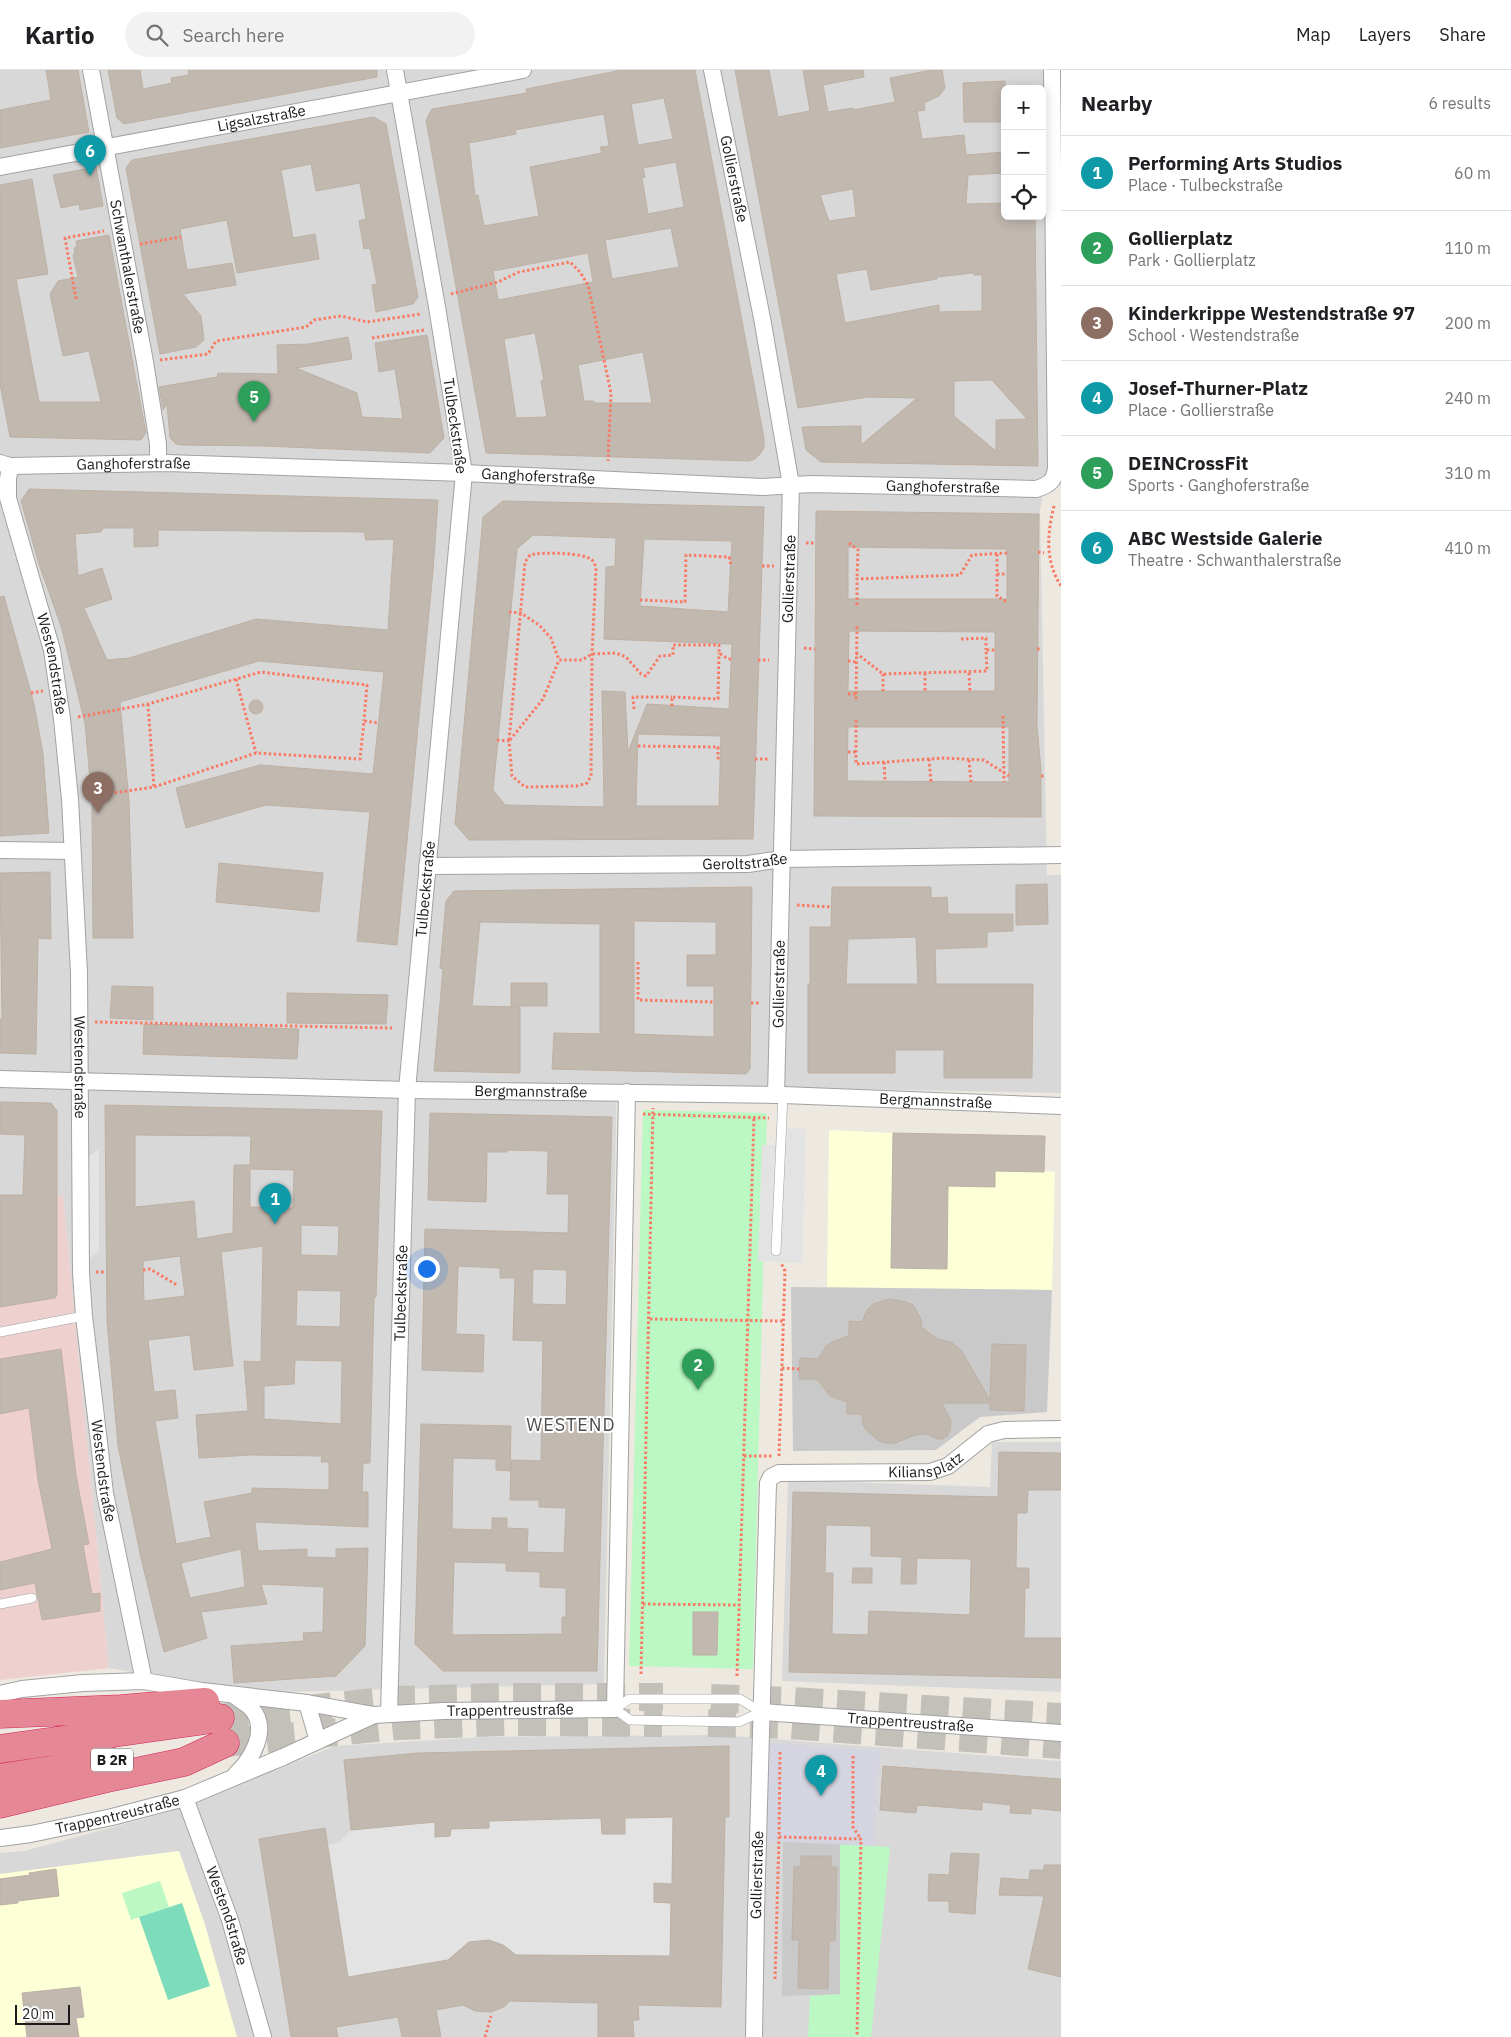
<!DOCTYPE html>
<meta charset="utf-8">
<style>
:root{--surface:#fff;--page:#f2f2f2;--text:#202124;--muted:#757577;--line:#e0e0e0;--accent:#0b8043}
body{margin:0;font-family:"IBM Plex Sans",sans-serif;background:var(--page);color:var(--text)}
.controls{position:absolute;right:15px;top:15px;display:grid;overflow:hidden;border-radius:8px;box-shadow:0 2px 12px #0003}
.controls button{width:45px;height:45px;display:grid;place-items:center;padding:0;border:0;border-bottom:1px solid var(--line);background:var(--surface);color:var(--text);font:25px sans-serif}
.scale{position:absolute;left:15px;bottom:12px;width:55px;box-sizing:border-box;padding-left:5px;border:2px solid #1b1b1b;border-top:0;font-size:14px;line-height:18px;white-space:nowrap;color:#1b1b1b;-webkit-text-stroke:4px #fff;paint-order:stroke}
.you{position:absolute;left:426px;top:1198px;width:18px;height:18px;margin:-12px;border:4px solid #fff;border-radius:50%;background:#1a73e8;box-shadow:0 0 0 8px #1a73e833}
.badge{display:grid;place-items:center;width:32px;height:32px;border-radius:50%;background:var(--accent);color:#fff;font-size:16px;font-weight:700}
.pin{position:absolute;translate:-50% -41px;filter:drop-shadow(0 1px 2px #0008)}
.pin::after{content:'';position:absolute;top:26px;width:18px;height:15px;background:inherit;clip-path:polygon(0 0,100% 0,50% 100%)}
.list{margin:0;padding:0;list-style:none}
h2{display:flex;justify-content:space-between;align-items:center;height:65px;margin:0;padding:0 20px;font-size:21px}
h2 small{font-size:16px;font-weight:400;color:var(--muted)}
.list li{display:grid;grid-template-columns:32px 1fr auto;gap:15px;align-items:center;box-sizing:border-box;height:75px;padding:0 20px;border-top:1px solid var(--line)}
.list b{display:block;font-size:19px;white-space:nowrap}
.list p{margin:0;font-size:16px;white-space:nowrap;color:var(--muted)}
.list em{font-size:16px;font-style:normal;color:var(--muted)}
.icon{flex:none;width:28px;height:28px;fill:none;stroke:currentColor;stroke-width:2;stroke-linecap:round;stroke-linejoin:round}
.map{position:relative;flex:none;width:1061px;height:1967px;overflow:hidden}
header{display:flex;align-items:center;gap:30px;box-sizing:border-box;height:70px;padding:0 25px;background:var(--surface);border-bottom:1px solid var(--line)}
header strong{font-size:24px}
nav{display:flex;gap:28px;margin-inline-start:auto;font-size:18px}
.search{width:350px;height:45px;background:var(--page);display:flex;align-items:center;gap:12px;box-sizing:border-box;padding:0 18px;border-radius:28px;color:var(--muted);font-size:19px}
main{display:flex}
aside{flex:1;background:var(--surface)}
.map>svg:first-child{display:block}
.residential{fill:#d9d8d8;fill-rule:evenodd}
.commercial{fill:#eed1cf}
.education{fill:#fdffd7}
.religious{fill:#c9c9c9}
.park{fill:#bbf8c3}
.pitch{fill:#7ddcbc}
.parking{fill:#e3e3e3}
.plaza{fill:#d5d5e2}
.building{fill:#c1b8b0;stroke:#beb0a3;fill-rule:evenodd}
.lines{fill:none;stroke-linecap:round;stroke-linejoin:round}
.highway-tunnel{stroke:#c3c0b9;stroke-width:28;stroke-dasharray:28 14;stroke-linecap:butt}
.lane-casing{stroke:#a2a2a2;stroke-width:10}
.street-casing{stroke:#a2a2a2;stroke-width:18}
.highway-casing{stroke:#d32458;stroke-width:29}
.path{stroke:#f87b65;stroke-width:3;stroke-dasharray:2.5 2.5;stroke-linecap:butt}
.lane{stroke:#fff;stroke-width:9}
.street{stroke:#fff;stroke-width:16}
.highway{stroke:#e58794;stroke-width:28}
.labels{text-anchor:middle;stroke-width:4;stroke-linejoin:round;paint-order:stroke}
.shield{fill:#fff;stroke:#5f5f5f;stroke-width:1}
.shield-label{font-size:14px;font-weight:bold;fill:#1b1b1b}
.street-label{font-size:15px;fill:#1b1b1b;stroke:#fff}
.quarter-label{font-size:18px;letter-spacing:1px;fill:#4e4e4e;stroke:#fff}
</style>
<header>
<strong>Kartio</strong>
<div class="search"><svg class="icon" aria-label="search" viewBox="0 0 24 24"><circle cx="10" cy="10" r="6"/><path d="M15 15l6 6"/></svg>Search here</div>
<nav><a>Map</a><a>Layers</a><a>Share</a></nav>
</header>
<main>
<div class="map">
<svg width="1061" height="1967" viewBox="0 0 1061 1967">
<rect width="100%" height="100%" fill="#ede9e0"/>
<path class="residential" d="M0,0H1061V406L1042,427L1040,441L1047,805H1061V1023L617,1014L604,1614L247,1623L109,1598L63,1127L0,1126ZM1005,19H1042V146H1005Z
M992,1372H1061V1622L782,1611L788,1410L990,1417Z
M718,1665L1061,1691V1967H237L205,1855L179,1781L0,1804V1783L24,1781L169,1742L335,1676L484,1667Z"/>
<path class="commercial" d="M0,1126H63L109,1598L0,1610Z"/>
<path class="education" d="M829,1060L893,1063L1045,1066L1044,1101L1055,1102L1052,1220L827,1217Z
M179,1781L205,1855L237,1967H0V1804Z"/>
<path class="religious" d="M791,1217L1052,1220L1047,1342L980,1347L936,1380L793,1381Z
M783,1771L840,1774V1924L782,1926Z"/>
<path class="park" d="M643,1040L767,1043L753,1599L629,1596Z
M840,1774L890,1777L871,1967H808L810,1926L840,1924Z
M160,1811L169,1837L131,1850L122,1823Z"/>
<path class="pitch" d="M182,1833L210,1916L168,1930L139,1847Z"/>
<path class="parking" d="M776,1058L806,1059L802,1193L758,1191L762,1075H775Z
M99,1078V1181L86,1192V1089Z
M673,1747L672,1814H654V1832L671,1833L670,1886L516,1885L503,1875L489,1870L469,1872L448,1890L348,1907L328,1775L338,1773L351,1760L435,1752V1767L450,1766L451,1759L488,1758L489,1751L601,1748L602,1764H625V1748Z"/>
<path class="plaza" d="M766,1673L880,1681L874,1776L763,1771Z"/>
<path class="building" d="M46,0H78L89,62L0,78V40L51,30Z
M108,0H140L143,19L172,13L171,8L189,5L188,0H377V7L124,54L117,48Z
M622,0H695L764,368V378L760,384L755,389L749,391L486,383L426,50L432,39L527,23L526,19ZM664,28L673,69L638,75L631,34ZM604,44L609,76L600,77L602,83L530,97L539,146L484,156L478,125L475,126L469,73L516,64L515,60ZM676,92L684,137L648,144L642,108L645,107L643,98ZM671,158L679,197L612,209L605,170ZM588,183L593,212L498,230L493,201ZM535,263L544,310L541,311L547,347L516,348L504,269ZM643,282L652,333H594V331H584L578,295Z
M735,0H769L778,47L810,41L803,0H863L864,7L823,15L828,42L853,38V40L895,32L890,8L932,0H942L945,18L939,26L924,33L925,40L917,41L922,69L964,65L966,85L1005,82V103L968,105L966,134L1005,133V146H1035L1038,396L821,392L806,380L802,357L861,356V375L917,328L868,327L798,338ZM853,119L856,147L829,151L820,125ZM867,199L871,220L937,209V207L973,203L974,205H982V241L939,242V235L845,253L836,204ZM992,310L1027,349L996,350V381L954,346V311Z
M1005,11V52H964L963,13Z
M374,47L386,54L418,227L413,234L376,242L372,215L377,214L370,178L364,179L359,151L366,149L360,113L316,121L311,94L281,100L293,168L315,164L319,189L237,203L227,150L180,159L187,200L232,193L236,215L183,224L201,246L204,270L196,277L160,284L126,98L132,90Z
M96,97L103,136L80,140L79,134L61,138L53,105Z
M32,109L48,204L16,209L39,332H101L89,281L63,286L50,224L58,211L78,207L73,186L75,182L74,178L77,177L76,171L109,165L146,363L141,370L10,367L0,314V115Z
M427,265L444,368L430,383L264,376L182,375L176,374L170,368L167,334L163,340L159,317L217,307L218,303L278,304L277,275L309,274L348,267L352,289L296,298L357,323L362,347L403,349L395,299L379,302L375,273Z
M29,419L438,430L433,501L397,875L357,871L370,742L266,735L186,758L176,718L260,695L373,704L384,602L259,591L120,632L129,731L133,868H93L92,733L85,653L61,556L39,494L21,431ZM103,458H134V477L158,476V460L364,462L366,470L394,469L388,560L256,549L129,588L107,590L84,538L112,529L102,498L78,506L75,464L101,462Z
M503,431L764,437L753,769L469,770L455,754L483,447ZM533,465L616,468L615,496L606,497L604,569L732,574L729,639L647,634L628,682L625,622L602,621L604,737L505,735L493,720L517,479ZM644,469L732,471L728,542L640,536ZM638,664L721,666L719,736H636Z
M816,441L1039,444L1037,655L1041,700V747L814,746ZM848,477L1007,479V529H848ZM849,561L995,562V621H848ZM848,657H1009V712L847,711Z
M4,526L34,634L43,684L49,763L0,766V527Z
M249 637a7 7 0 1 1 14 0a7 7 0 1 1-14 0Z
M219,793L323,803L319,842L216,832Z
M50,802L51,869L38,868L36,984L0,983V949H2L0,803Z
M1047,814L1048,854L1016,855V815Z
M752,817L750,999L746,1004L552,999L554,963L600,964V854L480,852L472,936L520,937V1003L434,1001L443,899L440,898L446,831L454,821ZM634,851L716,852V885H687V916H714V967L634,964Z
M832,817H931V828L947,827L948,844H1013V861L987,862V877L935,879L936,914H1033L1032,1008H944V980H895V1003H808V914H810V857H831ZM916,867L918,914H846L848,869Z
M511,913H547V936H511Z
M112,916L153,917V950L110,948Z
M287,923L388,925L386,954L287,953Z
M144,954L299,959L297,989L143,984Z
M0,1032L51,1033L57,1041V1224L55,1228L0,1237V1125H23L25,1065L0,1064Z
M105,1035L382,1041L376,1227H374L370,1393H363L362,1422H368V1457L255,1452L258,1481L307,1479V1487L336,1488V1479L368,1478L365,1576L336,1606L234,1613L231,1576L304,1571L303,1563L323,1562L324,1517L261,1514L267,1534L201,1542L207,1568L164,1582L141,1488L118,1376L107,1251ZM135,1065L251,1066L250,1095H234L233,1163L197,1169L194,1131L135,1137ZM250,1099L294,1100L293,1138L250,1137ZM301,1155L339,1156L338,1186L301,1185ZM263,1176L261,1292L244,1291L248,1341L196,1345L199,1388L251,1385L322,1386L321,1392H329V1420L252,1418V1423L204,1432L211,1467L176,1474L155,1351L178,1348L175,1320L154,1322L148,1270L190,1265L194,1300L233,1296L221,1182ZM180,1186L185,1226L144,1231L143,1191ZM297,1220L341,1221L340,1257L296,1256ZM295,1290L342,1291L341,1354L264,1349V1316L294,1314ZM241,1479L245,1517L190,1528L181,1493Z
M430,1043L612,1047L597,1601H443L415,1574L421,1354L511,1356L510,1401L496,1400V1389L453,1388L452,1459L492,1460V1448H507V1458L528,1459L527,1482L564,1483L566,1438L539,1437V1430H510L511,1390L541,1391L542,1327L543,1271L513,1270L515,1208H500V1198L458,1196L456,1264L484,1265L483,1302L422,1300L425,1159L568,1163L569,1124H547L548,1081L507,1080V1082H487L486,1132L428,1130ZM533,1199L567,1200L566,1235L532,1234ZM454,1492L506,1493V1501L540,1502V1517L566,1518V1547H562V1564L452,1565Z
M893,1063L1045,1066L1044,1102L995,1101V1117L948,1116L947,1199L891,1198Z
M889,1229L906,1232L913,1235L921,1249L922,1258L938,1269L951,1272L961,1280L990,1330L992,1274L1026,1275L1024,1341L990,1340V1333H942L951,1351L950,1361L947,1366L942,1369H937L927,1364L915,1365L895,1373H886L878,1370L867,1361L863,1355L862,1344H847V1332L830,1326L817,1309H799L800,1288L818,1289L826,1276L832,1272L849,1266V1251L862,1252L867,1240L873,1234Z
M61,1279L76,1405L89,1474L83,1475L92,1524L100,1523V1541L42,1550L35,1513L0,1520V1492L52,1479L38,1410L29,1338L0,1344V1289Z
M999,1382L1061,1383V1420H1028L1027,1443H1017L1016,1498H1029V1518H1025L1024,1568H1061V1608L789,1602L793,1422L998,1427ZM826,1455L871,1456V1486L902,1487L901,1514H916L917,1488L971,1489L970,1545L869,1541L868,1565L832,1564L833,1503H825Z
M853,1498H872V1513H852Z
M693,1542H718L717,1585H693Z
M729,1676V1747H725L721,1937L638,1935L639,1950H633L634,1967H598V1933L510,1931L504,1937L491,1942L475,1941L463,1935L436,1940L441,1967H402L398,1947L336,1957L338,1967H291L259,1769L325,1758L348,1907L448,1890L469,1872L489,1870L503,1875L516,1885L670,1886L671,1833L654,1832V1813L672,1814L673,1747L625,1748V1764H602L601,1748L489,1751V1758L451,1759L450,1766L435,1767V1752L351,1760L344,1690L418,1683Z
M883,1696L1061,1709V1741L1031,1738V1744L1010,1743L1011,1735L982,1732V1740L917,1735L916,1743L880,1740Z
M951,1783L979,1784L975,1844L949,1842V1831H928L929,1804L949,1805Z
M801,1786H831V1797H837L835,1871H829L828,1919L798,1918L799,1870H792L794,1797H801Z
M1044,1795H1061V1907L1028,1899L1044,1826L999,1825L1001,1808L1029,1810L1030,1800H1044Z
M56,1799L59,1826L18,1831V1833L0,1835V1809L30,1805L29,1803Z
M80,1917L84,1947L76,1948L79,1967H27L22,1923Z"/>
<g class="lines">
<path class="highway-tunnel" d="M711,1628L790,1631L1061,1647
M220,1648L394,1630L501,1627H663
M708,1653L787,1655L1061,1675
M225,1673L397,1656L504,1652L662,1653"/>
<g class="lane-casing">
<path id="lane" d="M776,1181L783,1025
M0,1262L84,1246
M0,1534L32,1528
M629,1629H740L761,1642L739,1652L630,1650L615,1639Z"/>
</g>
<g class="street-casing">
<g id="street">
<path id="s1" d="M91,0L145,292L158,374V393"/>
<path id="s2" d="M712,0L762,248L791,415L776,1025"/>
<path id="s3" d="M0,97L523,0"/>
<path id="s4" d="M0,393L10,396L167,393L464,403L763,417L811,414L1036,419C1049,415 1055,411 1056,397L1052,0"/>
<path id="s5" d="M10,396L8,409V428L52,580L62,649L70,729L79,903L81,1203L84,1246L105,1423L144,1611"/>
<path d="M0,780L72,781"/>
<path id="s6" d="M427,796L748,794L782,789L1061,785"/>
<path id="s7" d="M0,1009L407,1020L783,1025L1061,1036"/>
<path id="s8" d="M0,1624L22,1619L83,1613L144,1611L202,1621L307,1633L374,1645L443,1641L615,1639L627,1022"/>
<path d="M235,1626C240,1630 246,1633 251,1638C270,1659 252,1689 236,1704"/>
<path d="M307,1633L318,1671"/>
<path id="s9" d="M761,1642L1061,1663"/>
<path id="s10" d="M389,1644L407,1020L464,403L437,237L395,0"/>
<path id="s11" d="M185,1728L230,1850L263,1967"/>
<path id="s12" d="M0,1768L31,1764L112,1747L185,1728L283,1687L374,1645"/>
<path id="s13" d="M754,1967L756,1842L768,1413L771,1407L779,1403L930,1402L948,1396L988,1364L1004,1360L1061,1359"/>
</g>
</g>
<g class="highway-casing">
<path id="highway" d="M0,1644L121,1639L205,1632
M0,1679L220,1648
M0,1708L110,1691
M0,1734L112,1707L184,1692L225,1673"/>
</g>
<path class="path" d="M140,174L181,167
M451,224L498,212L519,202L570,192L580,202L588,215L611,323L608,391
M76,229L65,168L104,161
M372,268L424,260
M160,290L208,284L216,271L306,257L314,250L341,246L367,252L421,244
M1054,436C1047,464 1045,491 1061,516
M806,473H816
M849,473L858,480L857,509
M1038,482L1044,483
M997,484V526L1007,532
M762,496H774
M997,504H1007
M640,530L685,532L686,485L729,487L731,495
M857,535V509L960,505L972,485L1007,483
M509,542L521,543L539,555L551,568L559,590
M961,569L986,568V580
M804,578L815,579
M1037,579H1040
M856,583L883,604L987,601L986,580H995
M758,590H769
M848,591L856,592
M925,603V621
M969,603L970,621
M883,604V621
M236,609L256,683
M31,623L43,621
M848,624H856
M856,629L857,555
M148,634L154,717
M672,636V627L718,629L719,583
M634,639L633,627H672
M1003,646L1004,712
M78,647L148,634L261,602L367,615L364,651
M856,650V694L944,688L984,690L1009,706
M497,670L509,671L512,706L525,717L577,716L587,713L591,706L592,584L596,498C595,496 595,493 593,491C586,482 540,482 530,485L525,492L509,671
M510,670L543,629L559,590H582L592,584L616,583L626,587L641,604L646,606L660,586L673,585V575H719V583L728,589H731
M638,676L718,677V688H721
M848,682H856
M755,689H769
M929,689L931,712
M969,690L971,712
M884,692L885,711
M1041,706H1046
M85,727L154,717L256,683L360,689L364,651L379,653
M797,835L832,837
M638,892V930L714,932
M751,933H761
M95,952L392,958
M643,1044L769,1048
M143,1200L150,1199L177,1215
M96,1202H106
M650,1249L783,1251
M782,1298L799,1299
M744,1386H773
M779,1386L785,1201L781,1193
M643,1534L740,1535
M641,1604L653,1038
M737,1606L754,1047
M780,1682L779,1767L861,1769L857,1967
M853,1686V1757L861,1769
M775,1909L779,1767
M485,1967L491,1946"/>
<use href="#lane" class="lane"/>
<use href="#street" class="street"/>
<use href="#highway" class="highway"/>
</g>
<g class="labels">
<rect class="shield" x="91" y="1678.5" width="42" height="23" rx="4"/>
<g class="shield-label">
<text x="112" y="1695">B 2R</text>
</g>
<g class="street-label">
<text dy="5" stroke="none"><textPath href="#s3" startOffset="266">Ligsalzstraße</textPath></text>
<text dy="5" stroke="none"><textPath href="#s2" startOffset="111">Gollierstraße</textPath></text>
<text dy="5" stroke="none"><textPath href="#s1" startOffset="200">Schwanthalerstraße</textPath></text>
<text transform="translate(455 356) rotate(82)" y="5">Tulbeckstraße</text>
<text dy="5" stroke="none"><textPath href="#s4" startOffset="134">Ganghoferstraße</textPath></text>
<text dy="5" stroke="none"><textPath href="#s4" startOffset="539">Ganghoferstraße</textPath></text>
<text dy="5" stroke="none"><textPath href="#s4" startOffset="944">Ganghoferstraße</textPath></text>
<text transform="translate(789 509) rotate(-88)" y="5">Gollierstraße</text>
<text dy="5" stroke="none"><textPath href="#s5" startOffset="204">Westendstraße</textPath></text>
<text dy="5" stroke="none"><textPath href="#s6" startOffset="318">Geroltstraße</textPath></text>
<text dy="5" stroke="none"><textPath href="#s10" startOffset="826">Tulbeckstraße</textPath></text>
<text transform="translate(779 914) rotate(-89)" y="5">Gollierstraße</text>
<text dy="5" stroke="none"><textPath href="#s5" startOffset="609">Westendstraße</textPath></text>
<text dy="5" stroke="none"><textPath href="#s7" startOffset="531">Bergmannstraße</textPath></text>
<text dy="5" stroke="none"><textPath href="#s7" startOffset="936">Bergmannstraße</textPath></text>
<text dy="5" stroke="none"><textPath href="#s10" startOffset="421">Tulbeckstraße</textPath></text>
<text dy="5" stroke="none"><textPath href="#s13" startOffset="718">Kiliansplatz</textPath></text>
<text dy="5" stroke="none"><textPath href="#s5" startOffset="1014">Westendstraße</textPath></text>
<text dy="5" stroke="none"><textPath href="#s8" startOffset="514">Trappentreustraße</textPath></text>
<text dy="5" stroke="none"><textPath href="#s9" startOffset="150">Trappentreustraße</textPath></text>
<text dy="5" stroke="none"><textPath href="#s12" startOffset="120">Trappentreustraße</textPath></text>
<text dy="5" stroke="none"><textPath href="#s13" startOffset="162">Gollierstraße</textPath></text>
<text dy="5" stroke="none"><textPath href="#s11" startOffset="125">Westendstraße</textPath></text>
</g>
<g class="quarter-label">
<text x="571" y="1361">WESTEND</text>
</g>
</g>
</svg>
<div class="controls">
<button>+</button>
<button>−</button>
<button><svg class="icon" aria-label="locate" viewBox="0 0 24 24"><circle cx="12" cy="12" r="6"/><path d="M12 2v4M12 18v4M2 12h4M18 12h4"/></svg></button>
</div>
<div class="scale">20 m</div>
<div class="you"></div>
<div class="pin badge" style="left:275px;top:1154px;background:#0f9aa8">1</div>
<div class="pin badge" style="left:698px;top:1320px;background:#2e9e5b">2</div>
<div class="pin badge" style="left:98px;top:743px;background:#8d6e63">3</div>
<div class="pin badge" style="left:821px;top:1726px;background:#0f9aa8">4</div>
<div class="pin badge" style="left:254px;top:352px;background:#2e9e5b">5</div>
<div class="pin badge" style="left:90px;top:106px;background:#0f9aa8">6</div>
</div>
<aside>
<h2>Nearby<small>6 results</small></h2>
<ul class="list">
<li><span class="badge" style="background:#0f9aa8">1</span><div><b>Performing Arts Studios</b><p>Place · Tulbeckstraße</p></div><em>60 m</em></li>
<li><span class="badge" style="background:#2e9e5b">2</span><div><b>Gollierplatz</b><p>Park · Gollierplatz</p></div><em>110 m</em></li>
<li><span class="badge" style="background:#8d6e63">3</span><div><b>Kinderkrippe Westendstraße 97</b><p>School · Westendstraße</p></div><em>200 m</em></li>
<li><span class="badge" style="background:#0f9aa8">4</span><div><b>Josef-Thurner-Platz</b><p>Place · Gollierstraße</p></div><em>240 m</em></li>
<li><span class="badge" style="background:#2e9e5b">5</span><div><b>DEINCrossFit</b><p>Sports · Ganghoferstraße</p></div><em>310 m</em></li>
<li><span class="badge" style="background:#0f9aa8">6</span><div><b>ABC Westside Galerie</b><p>Theatre · Schwanthalerstraße</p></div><em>410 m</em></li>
</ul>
</aside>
</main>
